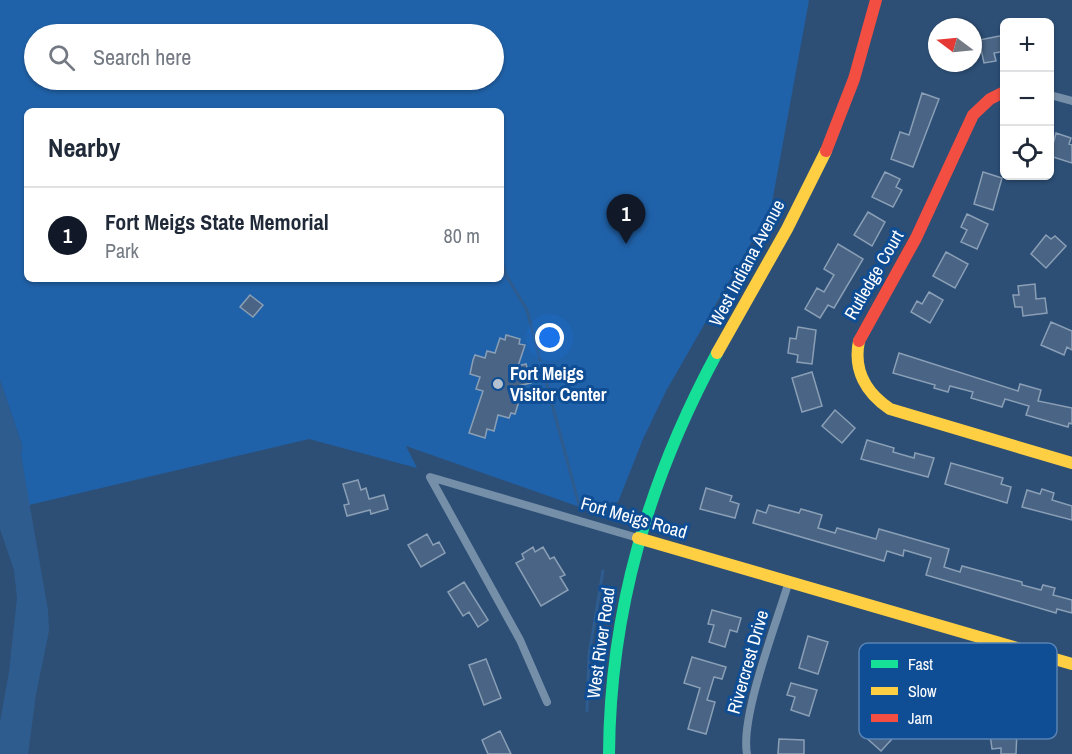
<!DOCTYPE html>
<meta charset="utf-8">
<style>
:root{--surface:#fff;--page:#f6f6f7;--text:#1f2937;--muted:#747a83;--line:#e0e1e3;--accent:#111827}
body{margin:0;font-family:"Archivo Narrow",sans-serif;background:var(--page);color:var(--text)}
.controls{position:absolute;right:18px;top:18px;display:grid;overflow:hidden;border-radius:9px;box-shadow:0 2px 4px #0004}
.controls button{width:54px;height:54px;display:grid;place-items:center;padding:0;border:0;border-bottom:2px solid var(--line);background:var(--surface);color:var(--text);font:30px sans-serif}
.compass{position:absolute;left:928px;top:18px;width:54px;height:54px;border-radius:50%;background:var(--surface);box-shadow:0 2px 4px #0004;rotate:286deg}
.you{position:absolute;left:550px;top:338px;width:21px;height:21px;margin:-15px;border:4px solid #fff;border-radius:50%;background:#1a73e8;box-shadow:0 0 0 9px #1a73e833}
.badge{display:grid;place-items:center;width:39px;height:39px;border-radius:50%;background:var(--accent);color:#fff;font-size:20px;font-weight:700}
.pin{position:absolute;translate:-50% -50px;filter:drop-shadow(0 2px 3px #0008)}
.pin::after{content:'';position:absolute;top:32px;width:21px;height:18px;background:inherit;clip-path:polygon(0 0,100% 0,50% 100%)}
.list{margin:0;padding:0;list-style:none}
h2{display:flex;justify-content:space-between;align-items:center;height:78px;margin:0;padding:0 24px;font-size:26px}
h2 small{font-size:20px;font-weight:400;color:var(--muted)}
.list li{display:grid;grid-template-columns:39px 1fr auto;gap:18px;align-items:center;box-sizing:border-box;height:96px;padding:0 24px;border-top:2px solid var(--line)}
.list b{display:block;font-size:22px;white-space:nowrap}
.list p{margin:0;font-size:20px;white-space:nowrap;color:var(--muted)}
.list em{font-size:20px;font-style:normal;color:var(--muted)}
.icon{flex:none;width:33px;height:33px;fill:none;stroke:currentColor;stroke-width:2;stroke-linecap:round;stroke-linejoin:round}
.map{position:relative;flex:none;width:1072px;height:754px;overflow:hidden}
.search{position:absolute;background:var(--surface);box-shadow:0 2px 4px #0004;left:24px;top:24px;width:480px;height:66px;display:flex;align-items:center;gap:15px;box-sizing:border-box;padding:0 21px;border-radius:33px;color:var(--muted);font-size:22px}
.panel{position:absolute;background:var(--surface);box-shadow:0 2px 4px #0004;left:24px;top:108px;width:480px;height:174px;border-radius:9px}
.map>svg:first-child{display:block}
.green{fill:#2062a9;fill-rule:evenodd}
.water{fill:#2f5c8f}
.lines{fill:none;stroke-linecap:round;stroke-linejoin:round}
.stream{stroke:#2f5c8f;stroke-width:3}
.building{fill:#496484;stroke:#8a9fb6;stroke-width:1.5}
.street{stroke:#768fa9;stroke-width:8}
.fast{stroke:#16e098;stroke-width:12}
.slow{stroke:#ffcf43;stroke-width:12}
.jam{stroke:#f24e42;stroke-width:12}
.poi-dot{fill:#b6c1cf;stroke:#0f4d94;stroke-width:2}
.labels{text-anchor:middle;stroke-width:6;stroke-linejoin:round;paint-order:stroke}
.street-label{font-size:18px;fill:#fff;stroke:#0f4d94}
.poi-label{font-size:18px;font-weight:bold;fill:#fff;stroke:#0f4d94;text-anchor:start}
.key{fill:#0f4d94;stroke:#5782b4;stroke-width:1.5}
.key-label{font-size:16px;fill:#fff}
</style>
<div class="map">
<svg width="1072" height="754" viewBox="0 0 1072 754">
<rect width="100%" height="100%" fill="#2d4f76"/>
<path class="green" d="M0,0H809L771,208L666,391L643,439L618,502L577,506L406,446L417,468L309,439L29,505L21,455L22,445L0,380ZM34,34H494V80H34ZM27,111H501V279H27Z"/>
<path class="water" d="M0,380L22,445L21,455L48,610L49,631L36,694L28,754H0V722L9,672L17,598L14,570L0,529Z"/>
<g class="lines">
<path class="stream" d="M501,259L506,275L527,310L540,360
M546,381L580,509
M587,711L589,655L603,571"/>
</g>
<path class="building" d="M1005,35V51L994,53L996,61L984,63L979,40Z
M922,93L939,99L913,167L891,159L900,132L909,135Z
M1056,133L1071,138L1069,144L1072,145V163L1050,156Z
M885,172L900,179L896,187L902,190L893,207L872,197Z
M983,172L1002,178L993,210L974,204Z
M868,212L885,222L872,246L854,235Z
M967,214L988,224L977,249L961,242L967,230L961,227Z
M1046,235L1051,239L1055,236L1066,246L1046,268L1031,254Z
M838,244L863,259L834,308L828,305L820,318L805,309L817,288L824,292L834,275L824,269Z
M946,252L968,264L955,288L933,276Z
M1035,284L1036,299L1045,298L1047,313L1023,316L1022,307H1015L1013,295H1019L1018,286Z
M929,292L943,300L930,323L911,312L917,301L922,304Z
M250,295L263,305L253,317L240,307Z
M1051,322L1072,331V350L1067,347L1064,355L1041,345Z
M798,327L816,330L812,364L797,362L798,355L788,353L790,338L796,339Z
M506,335L520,339L519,344L525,345L518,366L526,364L531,383L518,386L514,400L519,401L515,414L511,413L509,418L498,415L494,431L487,429L485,438L469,433L483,391L476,389L480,377L470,374L473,360L475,355L485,358L487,351L495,353L500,338L505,340Z
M899,353L1018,391L1020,384L1041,390L1038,401L1072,408V424L1069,423L1068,427L1026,415L1029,406L1005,399L1002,407L971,398L973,392L950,386L948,392L934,388L935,385L893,373Z
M812,372L822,406L802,412L792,378Z
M835,410L855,428L842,443L822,426Z
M867,440L894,448L893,452L914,458L915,453L934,458L928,477L861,459Z
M951,463L1003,478L1001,484L1011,487L1007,503L945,484Z
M358,480L361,490L366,488L369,499L384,495L388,509L371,514L370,510L347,516L344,505L349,504L343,484Z
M706,488L732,496L730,501L739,504L735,518L700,509Z
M1042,489L1054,493L1052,500L1072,506V520L1022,507L1027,490L1040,494Z
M769,505L799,513L801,509L822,515L818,528L835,533L837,528L876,539L879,529L949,549L944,567L960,572L962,566L1022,582V585L1041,590L1043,585L1055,588L1053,595L1072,600V613L1057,609L1056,613L926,575L931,558L904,550L903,556L887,551L884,561L753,523L757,510L766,513Z
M427,534L433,545L439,542L445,553L421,567L408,545Z
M533,547L535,552L543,547L550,559L554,557L565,575L560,577L568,590L541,606L516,563L524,559L522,554Z
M464,582L488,620L478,627L469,612L463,616L448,592Z
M712,610L741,618L737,632L730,630L725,647L709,642L714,625L708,624Z
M808,636L828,642L818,674L799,668Z
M692,657L726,667L722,679L714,677L707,700L715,702L706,734L688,729L700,688L684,683Z
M486,659L501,698L484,705L469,665Z
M791,683L817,690L809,716L791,710L795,697L787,695Z
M884,710L903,727L881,751L862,734Z
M500,731L511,754H488L482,740Z
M1017,731L1016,754H1001V748L992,749L990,734Z
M779,739L804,740V754H778Z"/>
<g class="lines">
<path class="street" d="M1050,95L1072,101
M547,702L520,640L430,477L638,538
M747,754C740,716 777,622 789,581"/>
<path class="fast" d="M609,754C610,610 649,479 717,353"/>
<path class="slow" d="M859,341C853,370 866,393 890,409L1072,463
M717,353L787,229L826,151
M638,538L1072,664"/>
<path class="jam" d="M826,151L854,79L876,0
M859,341L916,238L973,115L990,99L1004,92"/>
</g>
<circle class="poi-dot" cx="498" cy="384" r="6"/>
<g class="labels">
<g class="street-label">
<text transform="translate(747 263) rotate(-62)" y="6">West Indiana Avenue</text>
<text transform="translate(874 275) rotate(-60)" y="6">Rutledge Court</text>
<text transform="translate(634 518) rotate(16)" y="6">Fort Meigs Road</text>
<text transform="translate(601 643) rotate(-82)" y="6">West River Road</text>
<text transform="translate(748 662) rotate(-74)" y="6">Rivercrest Drive</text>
</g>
<g class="poi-label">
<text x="510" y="380">Fort Meigs<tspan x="510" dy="21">Visitor Center</tspan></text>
</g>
</g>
<rect x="859" y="643" width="198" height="96" rx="9" class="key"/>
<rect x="871" y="660" width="27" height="8" fill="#16e098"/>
<rect x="871" y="687" width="27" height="8" fill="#ffcf43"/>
<rect x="871" y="714" width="27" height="8" fill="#f24e42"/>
<g class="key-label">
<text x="908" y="670">Fast</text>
<text x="908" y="697">Slow</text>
<text x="908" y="724">Jam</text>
</g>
</svg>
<div class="controls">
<button>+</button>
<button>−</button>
<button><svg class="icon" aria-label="locate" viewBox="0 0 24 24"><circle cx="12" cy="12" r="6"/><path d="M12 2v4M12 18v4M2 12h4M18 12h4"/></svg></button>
</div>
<svg class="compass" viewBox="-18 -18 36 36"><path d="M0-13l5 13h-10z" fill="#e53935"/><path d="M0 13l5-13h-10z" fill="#747a83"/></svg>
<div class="you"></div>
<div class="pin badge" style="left:626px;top:244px">1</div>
<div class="search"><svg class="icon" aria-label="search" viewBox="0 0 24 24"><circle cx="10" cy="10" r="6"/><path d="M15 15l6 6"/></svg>Search here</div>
<section class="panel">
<h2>Nearby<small></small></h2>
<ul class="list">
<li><span class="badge">1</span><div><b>Fort Meigs State Memorial</b><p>Park</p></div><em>80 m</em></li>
</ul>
</section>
</div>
